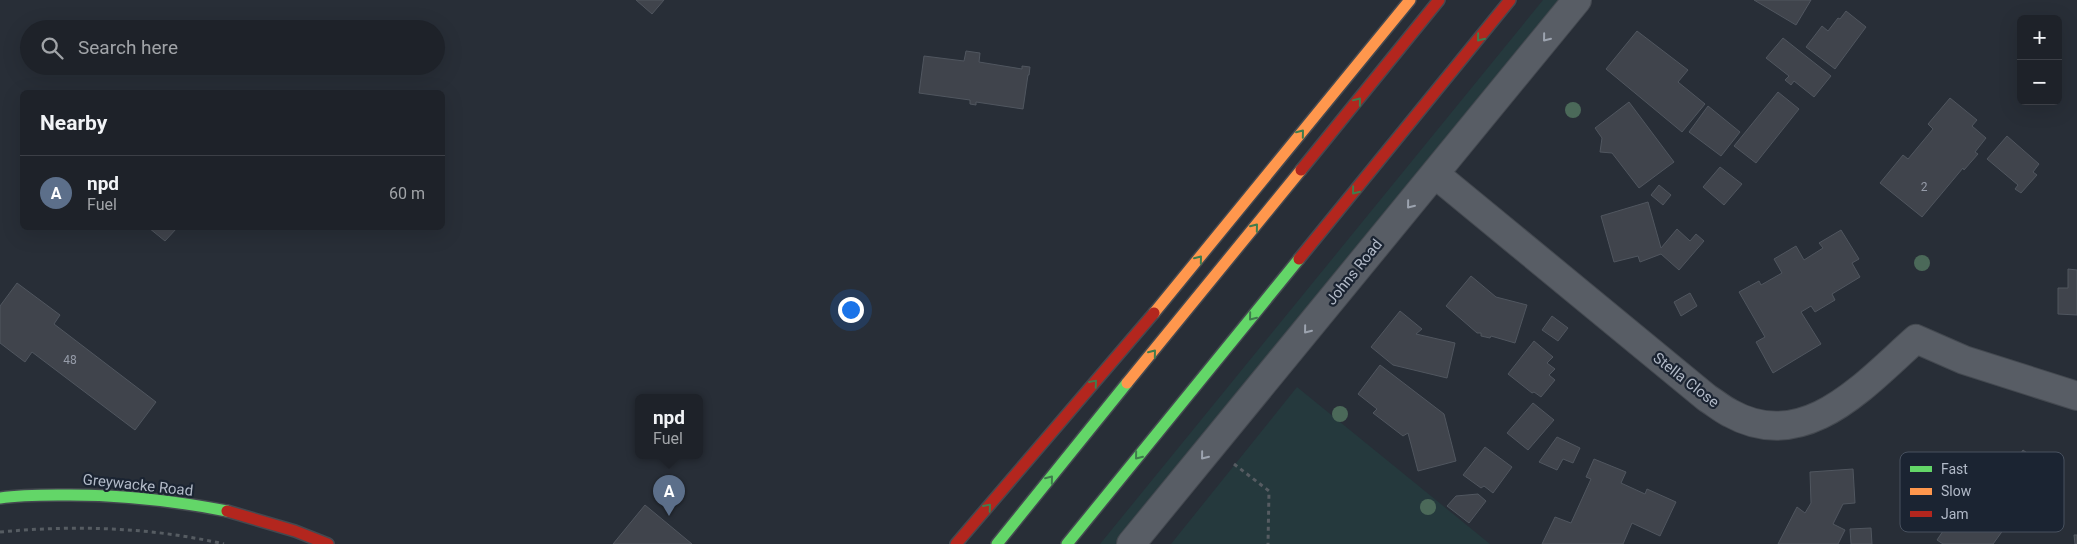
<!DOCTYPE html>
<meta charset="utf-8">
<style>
:root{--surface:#1e2229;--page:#2b2f35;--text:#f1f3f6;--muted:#a1a4a8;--line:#3c3f46;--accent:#828995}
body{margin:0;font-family:Roboto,sans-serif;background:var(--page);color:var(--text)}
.controls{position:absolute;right:15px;top:15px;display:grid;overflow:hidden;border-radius:8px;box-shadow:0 5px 20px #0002}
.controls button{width:45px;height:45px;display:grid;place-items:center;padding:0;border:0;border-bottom:1px solid var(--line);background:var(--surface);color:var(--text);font:25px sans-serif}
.you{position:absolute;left:850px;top:309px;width:18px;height:18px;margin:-12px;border:4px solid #fff;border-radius:50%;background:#1a73e8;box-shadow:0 0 0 8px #1a73e833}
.badge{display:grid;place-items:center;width:32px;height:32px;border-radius:50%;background:var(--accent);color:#fff;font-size:16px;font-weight:700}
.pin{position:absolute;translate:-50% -41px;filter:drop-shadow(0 1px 2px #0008)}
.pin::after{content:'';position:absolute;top:26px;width:18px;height:15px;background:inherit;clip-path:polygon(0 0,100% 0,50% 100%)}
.popup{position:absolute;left:635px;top:394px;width:68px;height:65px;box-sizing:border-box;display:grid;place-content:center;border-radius:8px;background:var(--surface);filter:drop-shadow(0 1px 4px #0005);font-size:16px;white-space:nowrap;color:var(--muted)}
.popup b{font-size:19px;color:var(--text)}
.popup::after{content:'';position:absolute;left:50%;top:100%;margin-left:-10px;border:10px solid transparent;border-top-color:var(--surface)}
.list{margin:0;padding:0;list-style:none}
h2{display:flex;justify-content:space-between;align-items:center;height:65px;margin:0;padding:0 20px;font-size:21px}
h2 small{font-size:16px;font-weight:400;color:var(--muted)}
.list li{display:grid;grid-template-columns:32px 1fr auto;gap:15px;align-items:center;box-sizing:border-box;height:75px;padding:0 20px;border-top:1px solid var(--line)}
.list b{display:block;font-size:19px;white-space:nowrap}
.list p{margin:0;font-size:16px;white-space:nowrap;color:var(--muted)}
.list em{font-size:16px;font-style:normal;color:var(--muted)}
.icon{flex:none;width:28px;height:28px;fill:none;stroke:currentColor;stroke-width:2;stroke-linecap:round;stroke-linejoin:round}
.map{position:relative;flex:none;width:2077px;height:544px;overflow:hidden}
.search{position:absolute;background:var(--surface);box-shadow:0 5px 20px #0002;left:20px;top:20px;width:425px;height:55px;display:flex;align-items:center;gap:12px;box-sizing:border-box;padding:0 18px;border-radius:28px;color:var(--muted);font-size:19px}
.panel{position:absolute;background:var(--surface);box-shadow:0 5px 20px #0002;left:20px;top:90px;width:425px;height:140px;border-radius:8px}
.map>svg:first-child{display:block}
.green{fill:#25393d}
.building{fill:#40444c;stroke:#50565f}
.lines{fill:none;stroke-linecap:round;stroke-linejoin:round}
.street-casing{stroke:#444950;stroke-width:30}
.fast-casing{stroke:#444950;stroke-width:14}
.slow-casing{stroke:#444950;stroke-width:14}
.jam-casing{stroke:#444950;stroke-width:14}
.path{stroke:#565c62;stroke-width:3;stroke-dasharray:4 4;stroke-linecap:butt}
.street{stroke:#585d65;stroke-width:28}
.fast{stroke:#63d668;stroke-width:11}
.slow{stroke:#ff974d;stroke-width:11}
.jam{stroke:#b3261e;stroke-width:11}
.tree{fill:#4b6959}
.oneway{stroke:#3f7d4d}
.oneway2{stroke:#9ca3af}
.labels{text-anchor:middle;stroke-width:4.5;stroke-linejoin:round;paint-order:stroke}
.number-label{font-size:12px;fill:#969ca9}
.street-label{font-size:15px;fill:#b2bac8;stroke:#1b2432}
.key{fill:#1b2432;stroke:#48515f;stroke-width:1}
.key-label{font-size:14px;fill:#b2bac8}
</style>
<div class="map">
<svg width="2077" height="544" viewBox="0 0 2077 544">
<rect width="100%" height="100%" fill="#282e37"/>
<path class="green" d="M1543,0H1564L1120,544H1100Z
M1297,387L1490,544H1171Z"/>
<path class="building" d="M636,0H664L652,14Z
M1754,0H1811L1796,25Z
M1846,11L1866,27L1835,69L1806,47L1822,26L1828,31L1838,18L1840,19Z
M1637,31L1688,70L1678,82L1705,104L1682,132L1606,69Z
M1783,38L1831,76L1814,97L1794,81L1791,85L1785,80L1789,76L1766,58Z
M966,51L980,53L979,62L1022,69V66L1030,67L1029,75H1028L1023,109L976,102V105L970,104V100L919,93L924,56L964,61Z
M1778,92L1799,109L1756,163L1734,146Z
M1950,98L1977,120L1972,126L1986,138L1975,152L1978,154L1964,170L1963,168L1922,217L1880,183L1903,155L1908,159L1933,129L1928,124Z
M1629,102L1674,162L1639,188L1612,153L1600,152L1602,138L1595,128Z
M1708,106L1740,132L1721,156L1689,132Z
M2007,136L2039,164L2033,172L2037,175L2021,193L2015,189L2018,185L1987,159Z
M1720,167L1742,184L1724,205L1703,187Z
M1659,185L1671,195L1663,205L1651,195Z
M1648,202L1661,248L1677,229L1690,241L1696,234L1704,241L1679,270L1661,254L1640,262L1638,256L1614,262L1601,216Z
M149,228H177L165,241Z
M1841,230L1859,259L1852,263L1860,277L1832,294L1835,300L1815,312L1811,306L1801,312L1821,344L1773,373L1756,342L1765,337L1739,292L1759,281L1761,285L1782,273L1774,259L1796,246L1804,260L1823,248L1819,243Z
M2068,269L2077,270V315L2058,314V288H2068Z
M1471,276L1496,297L1527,305L1515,343L1491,336L1490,338L1481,336V333H1477L1446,306Z
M17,283L60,315L54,324L156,402L135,430L32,352L25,362L0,343V306Z
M1690,293L1697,306L1681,316L1674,302Z
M1400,311L1422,329L1416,334L1455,343L1447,378L1393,365L1371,347Z
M1552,316L1568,328L1558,341L1542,330Z
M1534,341L1553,357L1547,363L1555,369L1549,375L1555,380L1541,397L1534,392L1532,393L1508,374Z
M1380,365L1444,414L1456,461L1418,471L1408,433L1403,436L1373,413L1377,409L1358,394Z
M1533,403L1554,420L1528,450L1507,433Z
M1557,437L1580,448L1573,463L1563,459L1557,470L1539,462Z
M1485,447L1512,467L1493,493L1484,486L1481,488L1463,475Z
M2023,450L2058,476L2030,514L2020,507L1993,544H1943L1937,540L1947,525L1937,518L1940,513L1921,499L1940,472L1946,476L1957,461L1977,476L1975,479L1986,487L1988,484L1996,490Z
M1594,459L1626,472L1621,483L1645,494L1647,489L1676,502L1660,536L1632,523L1623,544H1542L1555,517L1571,523L1591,479L1586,477Z
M1853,469L1855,503L1843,504L1833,524L1845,530L1838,544H1778L1797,507L1805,513L1811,503L1810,472Z
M1478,494L1486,501L1469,523L1447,506L1456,496Z
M645,505L692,544H613Z
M1871,528L1872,544H1851L1850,529Z
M2074,535H2077V544H2075Z"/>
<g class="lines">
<g class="street-casing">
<path id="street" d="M1435,174L1707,398C1715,403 1722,409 1730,413C1805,455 1865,384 1916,339L1964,360L2077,396
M1131,544L1577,0"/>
</g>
<g class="fast-casing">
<path id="fast" d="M0,498C19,495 38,495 58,495C115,494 171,500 227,511
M997,544L1127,383
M1067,544L1299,259"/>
</g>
<g class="slow-casing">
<path id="slow" d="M1154,313L1410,0
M1127,383L1301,170"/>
</g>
<g class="jam-casing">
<path id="jam" d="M1301,170L1439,0
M1299,259L1510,0
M227,511L295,531L328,544
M956,544L1154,313"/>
</g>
<path class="path" d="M1234,464L1269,491L1268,544
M0,532C75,525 150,527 224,544"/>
<use href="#street" class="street"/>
<use href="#fast" class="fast"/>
<use href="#slow" class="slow"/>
<use href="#jam" class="jam"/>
</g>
<g class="tree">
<circle cx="1573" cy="110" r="8"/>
<circle cx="1922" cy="263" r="8"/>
<circle cx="1340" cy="414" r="8"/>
<circle cx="1428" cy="507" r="8"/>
</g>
<defs><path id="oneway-chevron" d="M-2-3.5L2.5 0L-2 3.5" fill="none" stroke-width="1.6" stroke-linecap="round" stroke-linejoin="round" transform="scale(1.25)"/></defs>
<g class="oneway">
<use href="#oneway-chevron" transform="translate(1480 38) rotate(129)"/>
<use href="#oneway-chevron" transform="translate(1358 101) rotate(-51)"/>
<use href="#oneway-chevron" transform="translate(1301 133) rotate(-51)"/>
<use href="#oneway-chevron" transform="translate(1355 191) rotate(129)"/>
<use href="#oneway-chevron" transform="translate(1255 227) rotate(-51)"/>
<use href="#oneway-chevron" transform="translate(1199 259) rotate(-51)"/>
<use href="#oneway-chevron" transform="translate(1252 317) rotate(129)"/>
<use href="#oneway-chevron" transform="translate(1153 353) rotate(-51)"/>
<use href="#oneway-chevron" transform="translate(1094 383) rotate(-49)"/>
<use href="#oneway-chevron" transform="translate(1138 456) rotate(129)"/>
<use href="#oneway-chevron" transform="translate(1050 479) rotate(-51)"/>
<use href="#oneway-chevron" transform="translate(988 507) rotate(-49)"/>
</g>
<g class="oneway2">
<use href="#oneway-chevron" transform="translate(1546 38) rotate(129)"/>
<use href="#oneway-chevron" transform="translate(1410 205) rotate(129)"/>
<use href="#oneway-chevron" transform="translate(1307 330) rotate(129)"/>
<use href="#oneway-chevron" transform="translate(1204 456) rotate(129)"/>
</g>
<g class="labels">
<g class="number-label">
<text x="1924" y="191">2</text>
<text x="70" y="364">48</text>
</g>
<g class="street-label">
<text transform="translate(1354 272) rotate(-51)" y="5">Johns Road</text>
<text transform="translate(1686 380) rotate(38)" y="5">Stella Close</text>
<text transform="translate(138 485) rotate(6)" y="5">Greywacke Road</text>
</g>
</g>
<rect x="1900" y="452" width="164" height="80" rx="8" class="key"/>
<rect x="1910" y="466" width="22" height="6" fill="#63d668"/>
<rect x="1910" y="488" width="22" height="7" fill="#ff974d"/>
<rect x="1910" y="511" width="22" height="6" fill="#b3261e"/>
<g class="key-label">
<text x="1941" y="474">Fast</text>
<text x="1941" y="496">Slow</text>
<text x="1941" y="519">Jam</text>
</g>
</svg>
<div class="controls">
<button>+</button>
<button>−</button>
</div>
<div class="you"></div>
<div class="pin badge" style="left:669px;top:516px;background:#5c6f8a">A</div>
<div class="popup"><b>npd</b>Fuel</div>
<div class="search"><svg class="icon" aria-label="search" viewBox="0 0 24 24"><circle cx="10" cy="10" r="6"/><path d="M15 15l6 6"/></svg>Search here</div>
<section class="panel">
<h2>Nearby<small></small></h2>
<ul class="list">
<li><span class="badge" style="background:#5c6f8a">A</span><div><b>npd</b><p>Fuel</p></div><em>60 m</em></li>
</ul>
</section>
</div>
